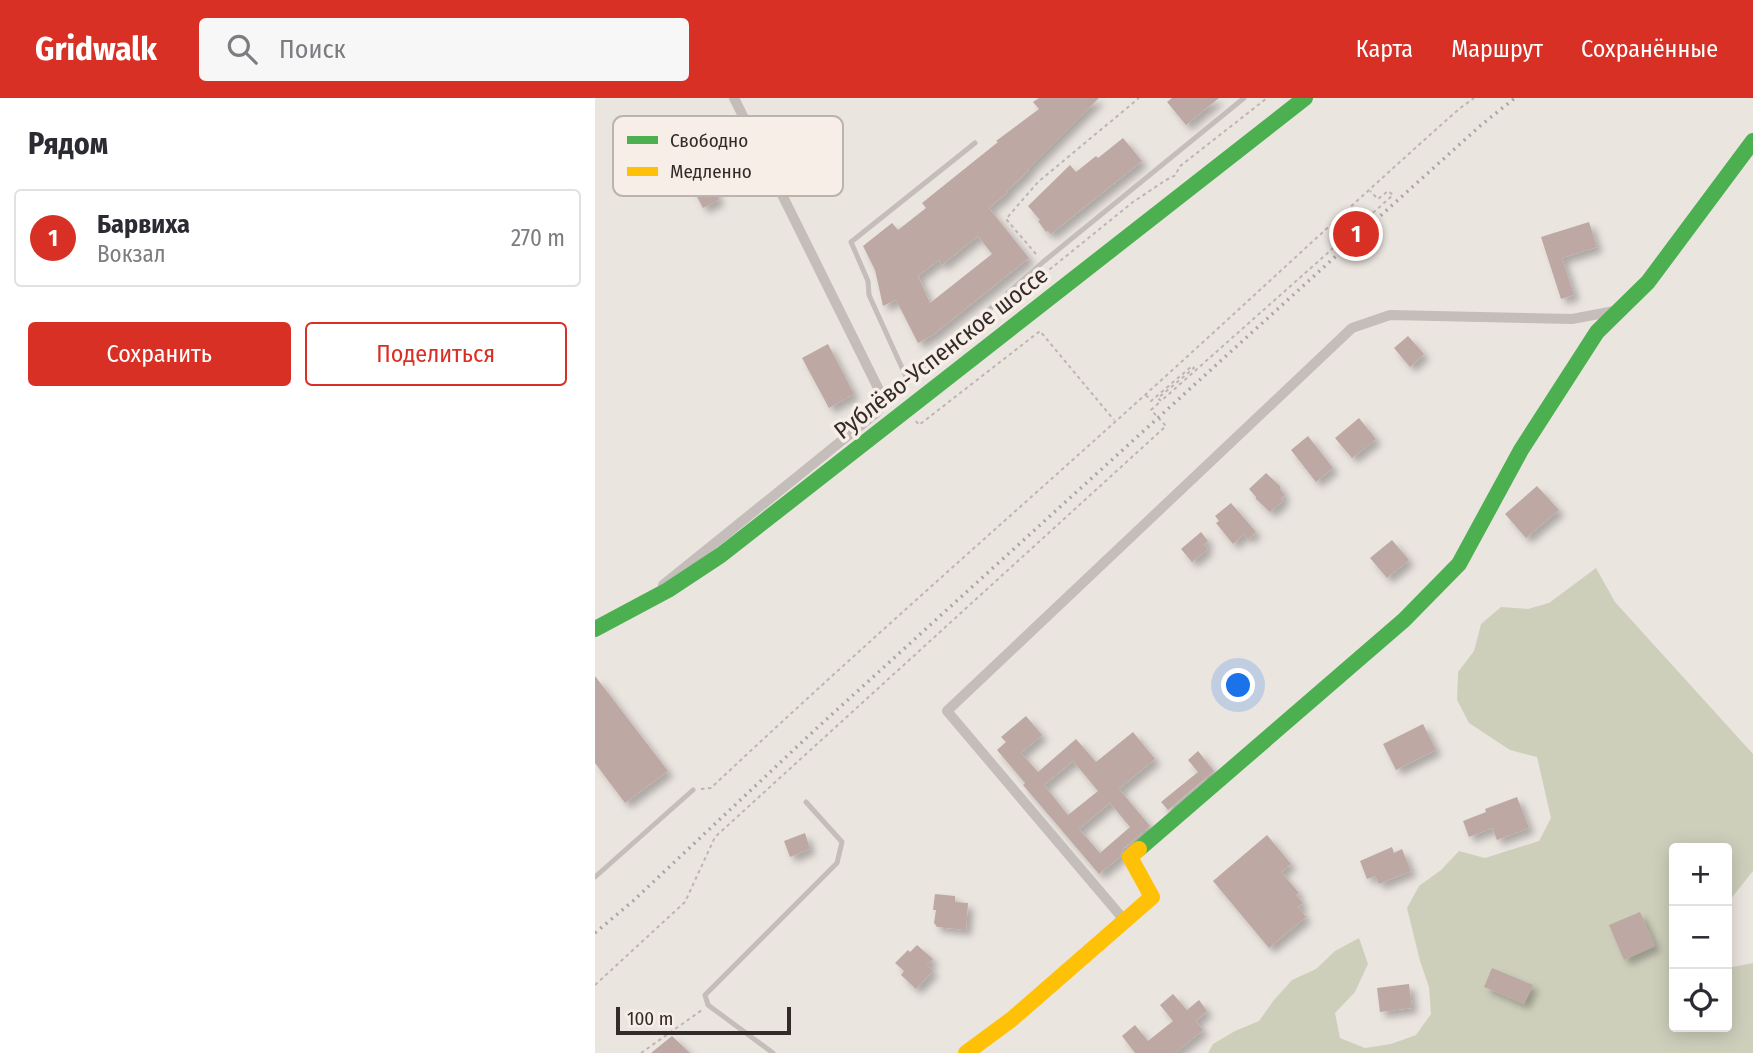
<!DOCTYPE html>
<html lang="ru">
<meta charset="utf-8">
<style>
:root{--surface:#fff;--page:#f7f7f7;--text:#2b2b33;--muted:#7c7c81;--line:#e1e1e2;--accent:#d93025}
body{margin:0;font-family:"Fira Sans Condensed",sans-serif;background:var(--page);color:var(--text)}
.controls{position:absolute;right:21px;bottom:21px;display:grid;overflow:hidden;border-radius:7px;box-shadow:0 4px 18px #0003}
.controls button{width:63px;height:63px;display:grid;place-items:center;padding:0;border:0;border-bottom:2px solid var(--line);background:var(--surface);color:var(--text);font:35px sans-serif}
.scale{position:absolute;left:21px;bottom:18px;width:175px;box-sizing:border-box;padding-left:7px;border:4px solid #342a28;border-top:0;font-size:19px;line-height:24px;white-space:nowrap;color:#342a28;-webkit-text-stroke:5px #f7eee7;paint-order:stroke}
.you{position:absolute;left:644px;top:588px;width:24px;height:24px;margin:-18px;border:5px solid #fff;border-radius:50%;background:#1a73e8;box-shadow:0 0 0 10px #1a73e833}
.badge{display:grid;place-items:center;width:46px;height:46px;border-radius:50%;background:var(--accent);color:#fff;font-size:23px;font-weight:700}
.pin{position:absolute;translate:-50% -50%;border:4px solid #fff;box-shadow:0 2px 7px #0006}
.list{margin:0;padding:0;list-style:none}
h2{display:flex;justify-content:space-between;align-items:center;height:91px;margin:0;padding:0 28px;font-size:30px}
h2 small{font-size:23px;font-weight:400;color:var(--muted)}
.list li{display:grid;grid-template-columns:46px 1fr auto;gap:21px;align-items:center;box-sizing:border-box;height:98px;margin:0 14px 14px;padding:0 14px;border:2px solid var(--line);border-radius:7px}
.list b{display:block;font-size:26px;white-space:nowrap}
.list p{margin:0;font-size:23px;white-space:nowrap;color:var(--muted)}
.list em{font-size:23px;font-style:normal;color:var(--muted)}
.actions{display:flex;gap:14px;padding:21px 28px}
.actions a{flex:1;padding:16px 0;border:2px solid var(--accent);border-radius:7px;text-align:center;font-size:24px;color:var(--accent)}
.actions .main{background:var(--accent);color:#fff}
.icon{flex:none;width:38px;height:38px;fill:none;stroke:currentColor;stroke-width:2;stroke-linecap:round;stroke-linejoin:round}
.map{position:relative;flex:none;width:1158px;height:955px;overflow:hidden}
header{display:flex;align-items:center;gap:42px;box-sizing:border-box;height:98px;padding:0 35px;background:var(--accent);color:#fff}
header strong{font-size:33px}
nav{display:flex;gap:38px;margin-inline-start:auto;font-size:24px}
.search{width:490px;height:63px;background:var(--page);display:flex;align-items:center;gap:18px;box-sizing:border-box;padding:0 24px;border-radius:7px;color:var(--muted);font-size:26px}
main{display:flex}
aside{flex:1;background:var(--surface)}
.map>svg:first-child{display:block}
.green{fill:#cecfbb}
.building{fill:#bda8a3;fill-rule:evenodd;filter:url(#shadow)}
.lines{fill:none;stroke-linecap:round;stroke-linejoin:round}
.path{stroke:#bcb5b2;stroke-width:2;stroke-dasharray:3.5 3.5;stroke-linecap:butt}
.lane{stroke:#c4bdb9;stroke-width:5}
.street{stroke:#c4bdb9;stroke-width:10}
.fast{stroke:#4caf50;stroke-width:16}
.slow{stroke:#ffc107;stroke-width:16}
.rail{stroke:#aca6a3;stroke-width:3.5;stroke-dasharray:2 5;stroke-linecap:butt}
.labels{text-anchor:middle;stroke-width:7;stroke-linejoin:round;paint-order:stroke}
.street-label{font-size:24px;fill:#342a28;stroke:#f7eee7}
.key{fill:#f7eee7;stroke:#bcb3ae;stroke-width:2}
.key-label{font-size:19px;fill:#342a28}
</style>
<header>
<strong>Gridwalk</strong>
<div class="search"><svg class="icon" aria-label="search" viewBox="0 0 24 24"><circle cx="10" cy="10" r="6"/><path d="M15 15l6 6"/></svg>Поиск</div>
<nav><a>Карта</a><a>Маршрут</a><a>Сохранённые</a></nav>
</header>
<main>
<aside>
<h2>Рядом<small></small></h2>
<ul class="list">
<li><span class="badge">1</span><div><b>Барвиха</b><p>Вокзал</p></div><em>270 m</em></li>
</ul>
<div class="actions"><a class="main">Сохранить</a><a>Поделиться</a></div>
</aside>
<div class="map">
<svg width="1158" height="955" viewBox="0 0 1158 955">
<defs>
<filter id="shadow"><feDropShadow dx="5.5" dy="5.5" stdDeviation="3.5" flood-color="#0004"/></filter>
</defs>
<rect width="100%" height="100%" fill="#ebe5e0"/>
<path class="green" d="M1001,470L1020,504L1158,656V773L1138,798L1132,810V750H1079V929H1132V870L1158,865V955H613L618,946L640,933L664,923L679,902L697,882L721,871L740,853L764,840L773,866L760,894L740,915L745,940L770,950L796,946L821,937L836,916L834,889L825,863L812,810L824,788L846,772L864,753L890,760L944,743L956,720L942,659L915,652L874,625L862,602L863,574L879,553L886,526L906,509L933,511L954,505Z"/>
<path class="building" d="M444,0H504L433,71L434,72L412,93L413,94L394,110L434,160L338,237L323,245L301,202L288,208L280,172L268,148L297,125L303,132L331,110L327,105L403,44L401,43L444,11L438,4ZM383,138L397,156L335,205L323,178L344,162L347,167Z
M577,0H624L591,27L572,4Z
M528,40L547,63L456,136L453,133L451,134L443,123L445,122L433,108L475,67L481,74L501,58L503,60Z
M115,60L124,76L119,92L124,102L108,110L89,74Z
M994,124L1002,149L967,160L979,197L966,201L946,139Z
M813,238L829,256L815,269L799,250Z
M233,246L259,296L234,310L207,260Z
M764,320L781,341L757,360L740,340Z
M713,338L738,370L721,384L696,352Z
M671,375L685,388V391L690,397L686,400L688,403L675,414L661,401V399L654,391Z
M942,388L964,412L931,440L910,416Z
M636,405L661,434L653,441L649,436L638,446L621,425L624,423L620,418Z
M606,434L613,443L609,447L613,451L597,464L586,451Z
M797,442L814,462L792,480L775,460Z
M0,578L73,673L30,705L0,665Z
M431,618L447,637L426,655L443,674L481,641L501,664L538,634L560,661L524,691L555,728L528,751L525,759L504,776L428,687L430,685L402,652L411,644L406,639ZM478,663L503,693L473,717L449,687ZM515,705L535,729L505,755L484,731Z
M828,626L841,652L801,672L788,646Z
M603,653L619,673L573,712L566,704L603,674L593,662Z
M922,699L934,730L902,742L897,730L874,739L868,723L891,714L890,711Z
M210,735L215,751L195,759L189,743Z
M672,737L696,766L686,774L704,795L701,797L708,805L703,809L711,819L674,850L618,783Z
M797,749L799,755L807,751L816,773L784,786L780,778L772,781L765,763Z
M340,796L360,798V804L373,805L371,832L342,829L339,825L341,812H338Z
M1045,814L1060,848L1029,862L1014,827Z
M322,847L338,861L332,867L338,873L321,891L306,877L309,873L300,865L313,852L315,854Z
M897,870L938,887L929,906L889,889Z
M814,886L817,910L785,914L782,890Z
M578,896L592,912L604,902L612,913L601,923L608,932L580,955H540L527,938L540,927L553,943L578,923L565,907Z
M77,938L95,955H56Z"/>
<g class="lines">
<path class="path" d="M441,156L411,121L443,84L544,0
M449,176L538,104L571,82L581,77L584,69L672,0
M551,297L556,303L597,268L599,270L563,300L566,303L798,97L793,93L783,101L775,93
M321,323L324,327L445,233L519,322
M106,691L116,690C258,556 406,427 551,296C656,201 758,105 864,11L879,0
M0,887L90,804L120,739L571,328L556,312L566,303
M46,955L107,912"/>
<path class="lane" d="M313,283L274,197L273,183L256,144L380,45
M290,304L448,164L649,0
M0,779L98,692
M178,955L113,907L110,897L242,765L247,744L211,704"/>
<path class="street" d="M68,487L281,315L290,304L139,0
M530,823L352,613L757,230L795,217L977,221L1025,212"/>
<path class="fast" d="M0,531L73,492L126,457L710,0
M544,751L809,522L864,466L926,352L1002,234L1053,184L1158,43"/>
<path class="slow" d="M371,955L417,921L557,799L535,759L544,751"/>
<path class="rail" d="M0,835L38,803L223,629L763,138L885,28L920,0"/>
</g>
<g class="labels">
<g class="street-label">
<text transform="translate(346 255) rotate(-38)" y="8">Рублёво-Успенское шоссе</text>
</g>
</g>
<rect x="18" y="18" width="230" height="80" rx="10" class="key"/>
<rect x="32" y="38" width="31" height="8" fill="#4caf50"/>
<rect x="32" y="69" width="31" height="9" fill="#ffc107"/>
<g class="key-label">
<text x="75" y="49">Свободно</text>
<text x="75" y="80">Медленно</text>
</g>
</svg>
<div class="controls">
<button>+</button>
<button>−</button>
<button><svg class="icon" aria-label="locate" viewBox="0 0 24 24"><circle cx="12" cy="12" r="6"/><path d="M12 2v4M12 18v4M2 12h4M18 12h4"/></svg></button>
</div>
<div class="scale">100 m</div>
<div class="you"></div>
<div class="pin badge" style="left:761px;top:136px">1</div>
</div>
</main>
